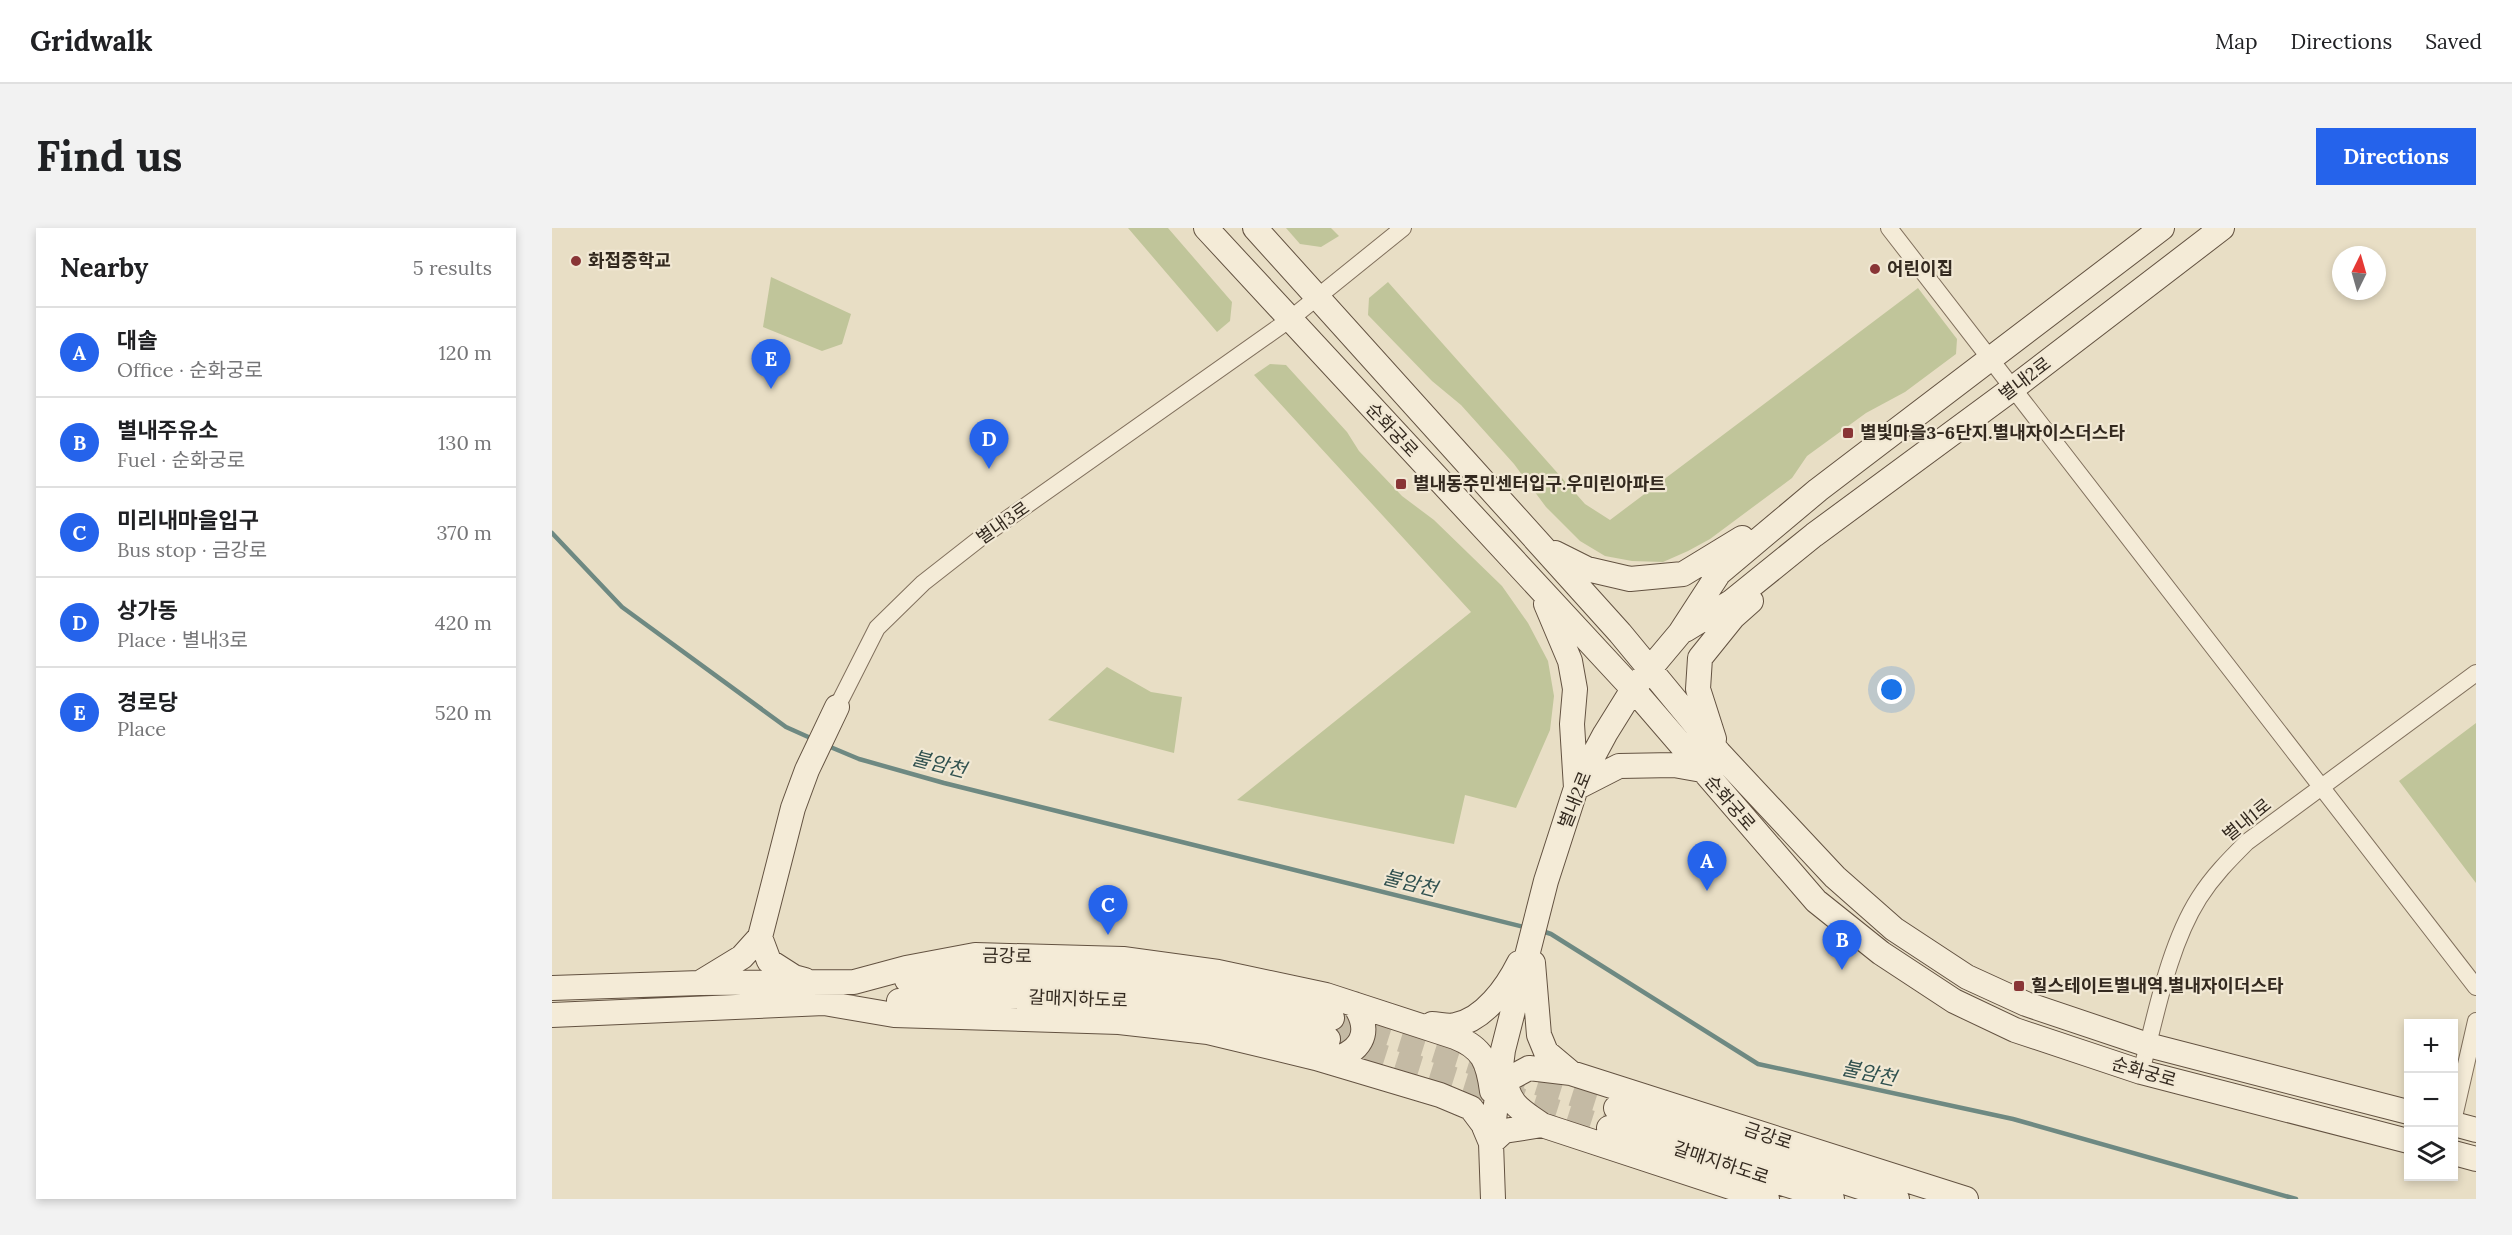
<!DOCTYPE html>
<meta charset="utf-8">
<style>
:root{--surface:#fff;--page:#f2f2f2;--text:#202124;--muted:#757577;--line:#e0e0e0;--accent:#2563eb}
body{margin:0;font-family:Lora,"Noto Sans KR",serif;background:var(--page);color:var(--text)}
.controls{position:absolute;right:18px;bottom:18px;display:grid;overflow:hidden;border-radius:0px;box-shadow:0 3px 9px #0003}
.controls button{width:54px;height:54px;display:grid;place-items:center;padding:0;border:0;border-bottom:2px solid var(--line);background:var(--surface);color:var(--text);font:30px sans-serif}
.compass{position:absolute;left:1780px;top:18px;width:54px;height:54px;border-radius:50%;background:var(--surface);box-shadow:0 3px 9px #0003;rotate:5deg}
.you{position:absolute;left:1340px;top:462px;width:21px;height:21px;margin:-15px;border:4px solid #fff;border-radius:50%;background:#1a73e8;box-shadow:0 0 0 9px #1a73e833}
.badge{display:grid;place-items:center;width:39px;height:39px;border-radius:50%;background:var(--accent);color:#fff;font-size:20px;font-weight:700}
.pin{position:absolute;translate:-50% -50px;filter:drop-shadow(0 2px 3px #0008)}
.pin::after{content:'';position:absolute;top:32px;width:21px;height:18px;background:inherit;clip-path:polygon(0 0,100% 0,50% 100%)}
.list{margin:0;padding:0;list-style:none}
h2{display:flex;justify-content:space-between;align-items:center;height:78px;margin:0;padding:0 24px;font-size:26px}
h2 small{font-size:20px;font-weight:400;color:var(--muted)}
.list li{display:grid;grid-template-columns:39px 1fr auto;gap:18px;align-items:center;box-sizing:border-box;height:90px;padding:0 24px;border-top:2px solid var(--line)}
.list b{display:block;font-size:22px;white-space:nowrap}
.list p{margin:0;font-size:20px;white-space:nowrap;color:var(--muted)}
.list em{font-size:20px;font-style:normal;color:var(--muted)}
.icon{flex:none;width:33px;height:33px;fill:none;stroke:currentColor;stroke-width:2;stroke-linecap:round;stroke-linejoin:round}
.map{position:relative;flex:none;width:1924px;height:971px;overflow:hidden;border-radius:0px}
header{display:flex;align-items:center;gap:36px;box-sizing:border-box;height:84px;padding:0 30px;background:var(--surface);border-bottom:2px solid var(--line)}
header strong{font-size:28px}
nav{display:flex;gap:33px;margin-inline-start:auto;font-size:21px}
.intro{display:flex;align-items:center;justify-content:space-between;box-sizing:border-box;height:144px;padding:0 36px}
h1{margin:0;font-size:42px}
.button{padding:15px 27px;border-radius:0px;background:var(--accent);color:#fff;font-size:21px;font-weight:700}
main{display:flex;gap:36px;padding:0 36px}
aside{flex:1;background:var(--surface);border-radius:0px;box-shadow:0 3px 9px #0003}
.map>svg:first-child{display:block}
.green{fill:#c0c59a}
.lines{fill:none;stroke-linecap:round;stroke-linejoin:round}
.stream{stroke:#6e8982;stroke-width:4.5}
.secondary-tunnel{stroke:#c4baa4;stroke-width:24;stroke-dasharray:24 12;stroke-linecap:butt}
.street-casing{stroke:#81705d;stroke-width:18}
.secondary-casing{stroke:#635241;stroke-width:26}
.street{stroke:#f4ebd7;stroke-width:16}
.secondary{stroke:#f4ebd7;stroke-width:24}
.poi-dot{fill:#893536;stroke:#f1e8d4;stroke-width:2}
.labels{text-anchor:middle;stroke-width:4.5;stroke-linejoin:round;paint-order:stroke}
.poi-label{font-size:18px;font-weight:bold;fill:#33291f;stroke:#f1e8d4;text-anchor:start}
.street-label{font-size:18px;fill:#33291f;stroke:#f1e8d4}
.water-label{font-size:20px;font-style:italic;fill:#30514f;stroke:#f1e8d4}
</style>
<header>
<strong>Gridwalk</strong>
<nav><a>Map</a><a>Directions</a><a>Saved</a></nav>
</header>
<div class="intro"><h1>Find us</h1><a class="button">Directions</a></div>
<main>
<aside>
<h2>Nearby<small>5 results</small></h2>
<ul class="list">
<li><span class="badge">A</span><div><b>대솔</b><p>Office · 순화궁로</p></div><em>120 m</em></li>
<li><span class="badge">B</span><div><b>별내주유소</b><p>Fuel · 순화궁로</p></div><em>130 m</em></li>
<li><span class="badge">C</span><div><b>미리내마을입구</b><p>Bus stop · 금강로</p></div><em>370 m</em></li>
<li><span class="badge">D</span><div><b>상가동</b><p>Place · 별내3로</p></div><em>420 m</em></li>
<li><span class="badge">E</span><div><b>경로당</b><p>Place</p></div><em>520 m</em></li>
</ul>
</aside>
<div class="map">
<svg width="1924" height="971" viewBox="0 0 1924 971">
<rect width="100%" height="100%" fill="#e8dec5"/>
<path class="green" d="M576,0H616L680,74L678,93L665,104Z
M734,0H779L787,8L769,19L748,16Z
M219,49L299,86L290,116L270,123L211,99Z
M836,54L1033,276L1058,292L1366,60L1405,111L1404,126L1353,164L1314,185L1255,228L1240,250L1158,311L1136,323L1111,334L1080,333L1053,328L1028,313L994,279L962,236L909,177L880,153L816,87L817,70Z
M718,136L734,137L795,204L807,223L850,268L882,292L950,358L976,395L996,433L1002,468L998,502L964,580L913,567L902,616L685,572L919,384L702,147Z
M555,439L599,464L630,469L622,525L496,492Z
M1924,495V655L1847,553Z"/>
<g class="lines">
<path class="stream" d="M0,305L70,379L234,499L263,512
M276,518L307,531L392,555L976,700
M990,703L999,706L1206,836L1461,891L1744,971"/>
<path class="secondary-tunnel" d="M780,790L1064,880
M776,811L1057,900"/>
<g class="street-casing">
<path id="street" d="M1337,0L1924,759
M285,479L325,400L371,355L431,308L737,92L851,0
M1589,844C1604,788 1616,719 1647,670C1661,648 1677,632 1695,614L1924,445
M1902,889L1924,793"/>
</g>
<g class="secondary-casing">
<path id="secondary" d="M654,0L1081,461L1264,673L1329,725L1402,773L1463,802L1589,844L1856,913
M703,0L1068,405L1167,525L1283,649L1342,701L1415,749L1474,776L1596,817L1856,884
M1003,325L1035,341L1078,351L1131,346L1190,310
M994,376L1018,433L1023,461L1020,496L1024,560L1067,538L1122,537L1150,542
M1133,402L1179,374L1262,307L1460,161L1670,0
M1162,511L1146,461L1148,430L1181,389L1199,373
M208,709L217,733L242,749L253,752
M981,735L987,807L994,824L1019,845
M355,752C414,750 474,745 533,746C616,749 699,771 780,790
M149,754L190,729L208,709L241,580L255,542L285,479
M0,760L148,755L302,754L354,740L423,727L571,731L666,744L774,767L903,809C931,820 936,834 940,863
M347,773C425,770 506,764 584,773C649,780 713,794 776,811
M0,787L272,775L342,787L567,794L656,804L764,830L888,867L919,880L931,896L939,915L952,903L990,897
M880,796C887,796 896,799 903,797C932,792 955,759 967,735
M776,833C808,825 822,806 802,776
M952,847C956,876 967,881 990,897L1215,971
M947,870L953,853L977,840L1019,845L1414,971
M1064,880L1345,971
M1902,896L1924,902
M1057,900L1280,971
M1902,925L1924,931
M941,971L939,915L951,822L994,653L1024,560L1053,506L1081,461L1128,405L1167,345L1266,262L1610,0"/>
</g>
<use href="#street" class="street"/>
<use href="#secondary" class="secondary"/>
</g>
<g class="poi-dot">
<circle cx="24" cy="33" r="6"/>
<circle cx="1323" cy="41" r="6"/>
<rect x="1290" y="199" width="12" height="12" rx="3"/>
<rect x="843" y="250" width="12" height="12" rx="3"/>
<rect x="1461" y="752" width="12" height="12" rx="3"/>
</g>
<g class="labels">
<g class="poi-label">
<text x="36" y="39">화접중학교</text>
<text x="1335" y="47">어린이집</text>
<text x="1308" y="211">별빛마을3-6단지.별내자이스더스타</text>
<text x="861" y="262">별내동주민센터입구.우미린아파트</text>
<text x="1479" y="764">힐스테이트별내역.별내자이더스타</text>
</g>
<g class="street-label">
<text transform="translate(1473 151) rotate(-37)" y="6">별내2로</text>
<text transform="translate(840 202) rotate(47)" y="6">순화궁로</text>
<text transform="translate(451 295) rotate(-35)" y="6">별내3로</text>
<text transform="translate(1023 572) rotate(-68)" y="6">별내2로</text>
<text transform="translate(1178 575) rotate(49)" y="6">순화궁로</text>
<text transform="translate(1695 592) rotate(-39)" y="6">별내1로</text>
<text transform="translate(455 728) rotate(1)" y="6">금강로</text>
<text transform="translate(526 771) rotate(2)" y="6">갈매지하도로</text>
<text transform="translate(1592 844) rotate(16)" y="6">순화궁로</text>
<text transform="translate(1216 908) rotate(18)" y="6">금강로</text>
<text transform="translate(1169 935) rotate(18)" y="6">갈매지하도로</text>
</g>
<g class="water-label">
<text transform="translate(387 536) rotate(14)" y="7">불암천</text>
<text transform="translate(858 655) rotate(14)" y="7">불암천</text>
<text transform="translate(1317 845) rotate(12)" y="7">불암천</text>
</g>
</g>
</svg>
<div class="controls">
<button>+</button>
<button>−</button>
<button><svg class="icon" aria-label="layers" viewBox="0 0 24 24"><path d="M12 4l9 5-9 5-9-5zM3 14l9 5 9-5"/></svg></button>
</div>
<svg class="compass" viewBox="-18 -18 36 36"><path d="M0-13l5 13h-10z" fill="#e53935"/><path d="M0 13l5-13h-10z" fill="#757577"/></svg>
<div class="you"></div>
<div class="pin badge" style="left:1155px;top:663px">A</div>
<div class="pin badge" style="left:1290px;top:742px">B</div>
<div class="pin badge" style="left:556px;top:707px">C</div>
<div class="pin badge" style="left:437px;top:241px">D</div>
<div class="pin badge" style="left:219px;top:161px">E</div>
</div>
</main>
